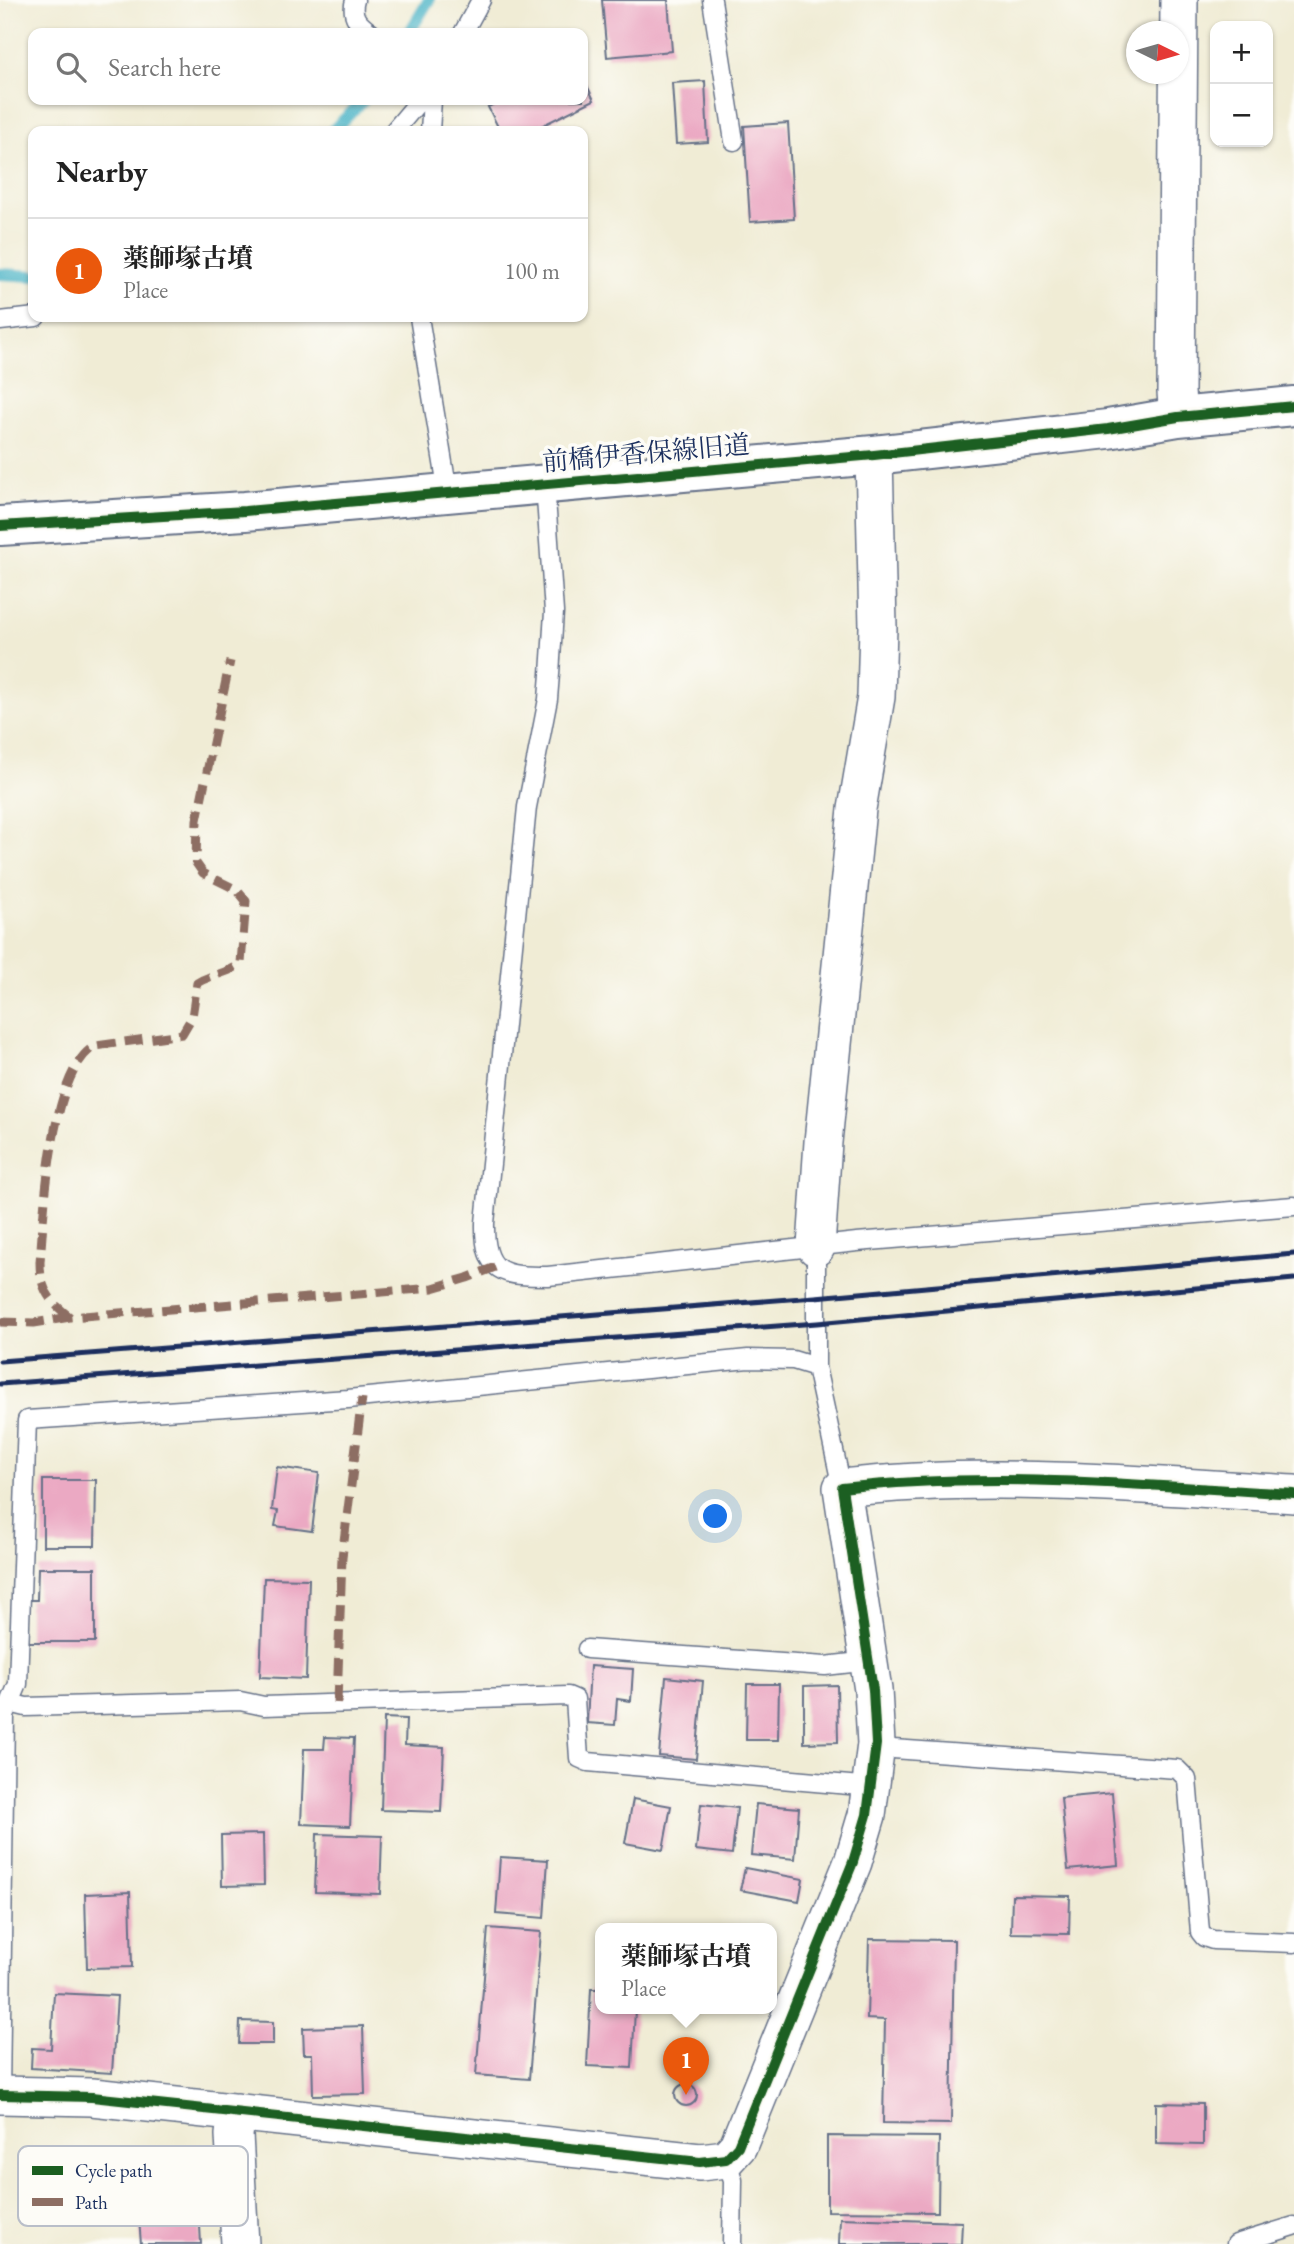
<!DOCTYPE html>
<meta charset="utf-8">
<style>
:root{--surface:#fff;--page:#f6f6f6;--text:#222;--muted:#767676;--line:#e0e0e0;--accent:#ea580c}
body{margin:0;font-family:"EB Garamond","Noto Serif JP",serif;background:var(--page);color:var(--text)}
.controls{position:absolute;right:21px;top:21px;display:grid;overflow:hidden;border-radius:14px;box-shadow:0 2px 5px #0004}
.controls button{width:63px;height:63px;display:grid;place-items:center;padding:0;border:0;border-bottom:2px solid var(--line);background:var(--surface);color:var(--text);font:35px sans-serif}
.compass{position:absolute;left:1126px;top:21px;width:63px;height:63px;border-radius:50%;background:var(--surface);box-shadow:0 2px 5px #0004;rotate:95deg}
.you{position:absolute;left:716px;top:1517px;width:24px;height:24px;margin:-18px;border:5px solid #fff;border-radius:50%;background:#1a73e8;box-shadow:0 0 0 10px #1a73e833}
.badge{display:grid;place-items:center;width:46px;height:46px;border-radius:50%;background:var(--accent);color:#fff;font-size:23px;font-weight:700}
.pin{position:absolute;translate:-50% -58px;filter:drop-shadow(0 2px 4px #0008)}
.pin::after{content:'';position:absolute;top:37px;width:24px;height:21px;background:inherit;clip-path:polygon(0 0,100% 0,50% 100%)}
.popup{position:absolute;left:595px;top:1923px;width:182px;height:91px;box-sizing:border-box;display:grid;place-content:center;border-radius:14px;background:var(--surface);filter:drop-shadow(0 2px 5px #0005);font-size:23px;white-space:nowrap;color:var(--muted)}
.popup b{font-size:26px;color:var(--text)}
.popup::after{content:'';position:absolute;left:50%;top:100%;margin-left:-14px;border:14px solid transparent;border-top-color:var(--surface)}
.list{margin:0;padding:0;list-style:none}
h2{display:flex;justify-content:space-between;align-items:center;height:91px;margin:0;padding:0 28px;font-size:30px}
h2 small{font-size:23px;font-weight:400;color:var(--muted)}
.list li{display:grid;grid-template-columns:46px 1fr auto;gap:21px;align-items:center;box-sizing:border-box;height:105px;padding:0 28px;border-top:2px solid var(--line)}
.list b{display:block;font-size:26px;white-space:nowrap}
.list p{margin:0;font-size:23px;white-space:nowrap;color:var(--muted)}
.list em{font-size:23px;font-style:normal;color:var(--muted)}
.icon{flex:none;width:38px;height:38px;fill:none;stroke:currentColor;stroke-width:2;stroke-linecap:round;stroke-linejoin:round}
.map{position:relative;flex:none;width:1294px;height:2244px;overflow:hidden}
.search{position:absolute;background:var(--surface);box-shadow:0 2px 5px #0004;left:28px;top:28px;width:560px;height:77px;display:flex;align-items:center;gap:18px;box-sizing:border-box;padding:0 24px;border-radius:14px;color:var(--muted);font-size:26px}
.panel{position:absolute;background:var(--surface);box-shadow:0 2px 5px #0004;left:28px;top:126px;width:560px;height:196px;border-radius:14px}
.map>svg:first-child{display:block}
.lines{fill:none;stroke-linecap:round;stroke-linejoin:round}
.stream{stroke:#48b3c6;stroke-width:12}
.building{fill:#eba9c3}
.service-casing{stroke:#667188;stroke-width:21}
.minor-casing{stroke:#667188;stroke-width:40}
.tertiary-casing{stroke:#667188;stroke-width:42}
.service{stroke:#fff;stroke-width:18}
.minor{stroke:#fff;stroke-width:37}
.tertiary{stroke:#fff;stroke-width:38}
.rail{stroke:#1b2f5e;stroke-width:5}
.quiet{stroke:#8d6e63;stroke-width:9;stroke-dasharray:18 9;stroke-linecap:butt}
.cycleway-casing{stroke:#fdfcf7;stroke-width:15}
.cycleway{stroke:#1b5e20;stroke-width:10}
.labels{text-anchor:middle;stroke-width:7;stroke-linejoin:round;paint-order:stroke}
.street-label{font-size:26px;fill:#1b2f5e;stroke:#fdfcf7}
.key{fill:#fdfcf7;stroke:#b9bec9;stroke-width:2}
.key-label{font-size:19px;fill:#1b2f5e}
</style>
<div class="map">
<svg width="1294" height="2244" viewBox="0 0 1294 2244">
<rect width="100%" height="100%" fill="#fdfcf7"/>
<filter id="ink" filterUnits="userSpaceOnUse"><feTurbulence type="fractalNoise" baseFrequency=".0143" numOctaves="2"/><feDisplacementMap in="SourceGraphic" scale="14" xChannelSelector="R" yChannelSelector="G"/><feConvolveMatrix kernelMatrix="1 2 1 2 8 2 1 2 1" color-interpolation-filters="sRGB"/></filter>
<filter id="wash" filterUnits="userSpaceOnUse"><feTurbulence type="fractalNoise" baseFrequency=".00686" numOctaves="4" result="noise"/><feDisplacementMap in="SourceGraphic" scale="28" xChannelSelector="R" yChannelSelector="G"/><feGaussianBlur stdDeviation="1.57" result="paint"/><feColorMatrix in="noise" values="0 0 0 0 0 0 0 0 0 0 0 0 0 0 0 0 0 1.4 0 .05"/><feComposite in="paint" operator="in"/></filter>
<g filter="url(#wash)">
<rect width="100%" height="100%" fill="#f0ecd5"/>
<g class="lines">
<path class="stream" d="M409,33L429,0
M332,131L364,100
M0,274L33,276"/>
</g>
<g id="blocks">
<path class="building" d="M602,0H668L672,51L607,57Z
M583,77L594,100L531,131H500L488,107L502,100H583Z
M705,81L708,142L676,144L672,83Z
M788,123L794,219L750,222L744,126Z
M277,1467L319,1473L312,1531L275,1526L278,1511L272,1510Z
M43,1480H96L95,1546H43Z
M38,1568H95V1642H29V1600H37Z
M264,1578L309,1579L306,1679L260,1677Z
M590,1666L633,1669L631,1701L617,1699L615,1725L587,1723Z
M666,1677L703,1681L696,1759L659,1756Z
M747,1684H779L778,1740H746Z
M837,1685L838,1742L804,1743V1686Z
M384,1718L406,1719L405,1745L444,1747L441,1812L381,1810Z
M325,1737L354,1738L350,1826L301,1824L304,1749H324Z
M1112,1793L1118,1865L1068,1870L1061,1798Z
M633,1799L671,1806L663,1850L625,1843Z
M701,1804L737,1808L732,1854L696,1850Z
M756,1804L799,1808L795,1859L751,1855Z
M263,1834L264,1885L222,1886L221,1835Z
M317,1834L382,1836L380,1894L315,1892Z
M500,1857L548,1860L544,1918L496,1914Z
M745,1868L803,1879L799,1901L740,1890Z
M130,1892L132,1967L87,1968L85,1894Z
M1012,1895L1070,1896L1069,1934L1011,1933Z
M488,1928L541,1932L529,2079L476,2075Z
M869,1939L954,1940L951,2124L883,2123L885,2020L867,2019Z
M591,1989H600V2009H635L632,2068L587,2066Z
M54,1993L117,1996L112,2073L31,2068L32,2048L51,2049Z
M240,2021L273,2022V2044H239Z
M363,2026L365,2094L313,2095L312,2054H304L303,2028Z
M675 2095a11 11 0 1 1 22 0a11 11 0 1 1-22 0Z
M1156,2103L1203,2104V2145L1156,2144Z
M827,2136L939,2137L938,2212L827,2211Z
M196,2152L201,2244H141L134,2156Z
M840,2218L962,2222L961,2244H839Z"/>
</g>
</g>
<g filter="url(#ink)">
<use href="#blocks" fill-opacity="0" stroke="#667188" stroke-width="2"/>
<g class="lines">
<g class="service-casing">
<path id="service" d="M355,0C350,17 359,24 371,33
M712,0L734,141
M463,33L481,0
M394,131L420,100
M430,131L432,100
M419,317L448,493
M0,321L36,317
M545,484L554,612L550,674L548,699L527,807L485,1223C484,1274 503,1276 548,1276L857,1242L1294,1206
M816,1247V1367L842,1488
M587,1649L825,1666L869,1661
M10,1703L26,1707L240,1701L264,1706L568,1696L575,1699L579,1758L588,1762L872,1787
M876,1744L893,1749L1177,1769L1187,1779L1200,1932L1204,1937L1213,1940L1294,1943
M0,2095L5,1715L18,1684L27,1420L348,1399L748,1359L793,1360L816,1367
M726,2159L733,2180L732,2244
M1236,2244L1294,2226"/>
</g>
<g class="minor-casing">
<path id="minor" d="M1178,417L1176,392L1179,0
M816,1247L823,1142L857,809L876,697L878,627L874,455
M0,2095L92,2097L700,2162L726,2159L738,2146L853,1862L867,1815L876,1744L873,1690L842,1488C992,1471 1144,1485 1294,1494
M237,2112L234,2135L240,2244"/>
</g>
<g class="tertiary-casing">
<path id="tertiary" d="M0,526L245,511L874,455L1108,429L1178,417L1294,406"/>
</g>
<use href="#service" class="service"/>
<use href="#minor" class="minor"/>
<use href="#tertiary" class="tertiary"/>
<path class="rail" d="M0,1361L815,1297L1294,1254
M0,1384L817,1323L1294,1279"/>
<path class="quiet" d="M70,1317C49,1301 40,1289 40,1262C44,1213 50,1071 95,1046L182,1034L192,1017L197,983C211,974 229,974 241,963L246,901L237,890L203,873L196,863L197,820L230,661
M0,1322L34,1323L70,1317L433,1288L467,1278L495,1267
M337,1703L342,1557L362,1398"/>
<g class="cycleway-casing">
<path id="cycleway" d="M0,526L245,511L874,455L1108,429L1178,417L1294,406
M0,2095L92,2097L700,2162L726,2159L738,2146L853,1862L867,1815L876,1744L873,1690L842,1488C992,1471 1144,1485 1294,1494"/>
</g>
<use href="#cycleway" class="cycleway"/>
</g>
</g>
<g class="labels">
<g class="street-label">
<text transform="translate(646 453) rotate(-5)" y="9">前橋伊香保線旧道</text>
</g>
</g>
<rect x="18" y="2146" width="230" height="80" rx="10" class="key"/>
<rect x="32" y="2166" width="31" height="9" fill="#1b5e20"/>
<rect x="32" y="2198" width="31" height="8" fill="#8d6e63"/>
<g class="key-label">
<text x="75" y="2177">Cycle path</text>
<text x="75" y="2209">Path</text>
</g>
</svg>
<div class="controls">
<button>+</button>
<button>−</button>
</div>
<svg class="compass" viewBox="-18 -18 36 36"><path d="M0-13l5 13h-10z" fill="#e53935"/><path d="M0 13l5-13h-10z" fill="#767676"/></svg>
<div class="you"></div>
<div class="pin badge" style="left:686px;top:2095px">1</div>
<div class="popup"><b>薬師塚古墳</b>Place</div>
<div class="search"><svg class="icon" aria-label="search" viewBox="0 0 24 24"><circle cx="10" cy="10" r="6"/><path d="M15 15l6 6"/></svg>Search here</div>
<section class="panel">
<h2>Nearby<small></small></h2>
<ul class="list">
<li><span class="badge">1</span><div><b>薬師塚古墳</b><p>Place</p></div><em>100 m</em></li>
</ul>
</section>
</div>
